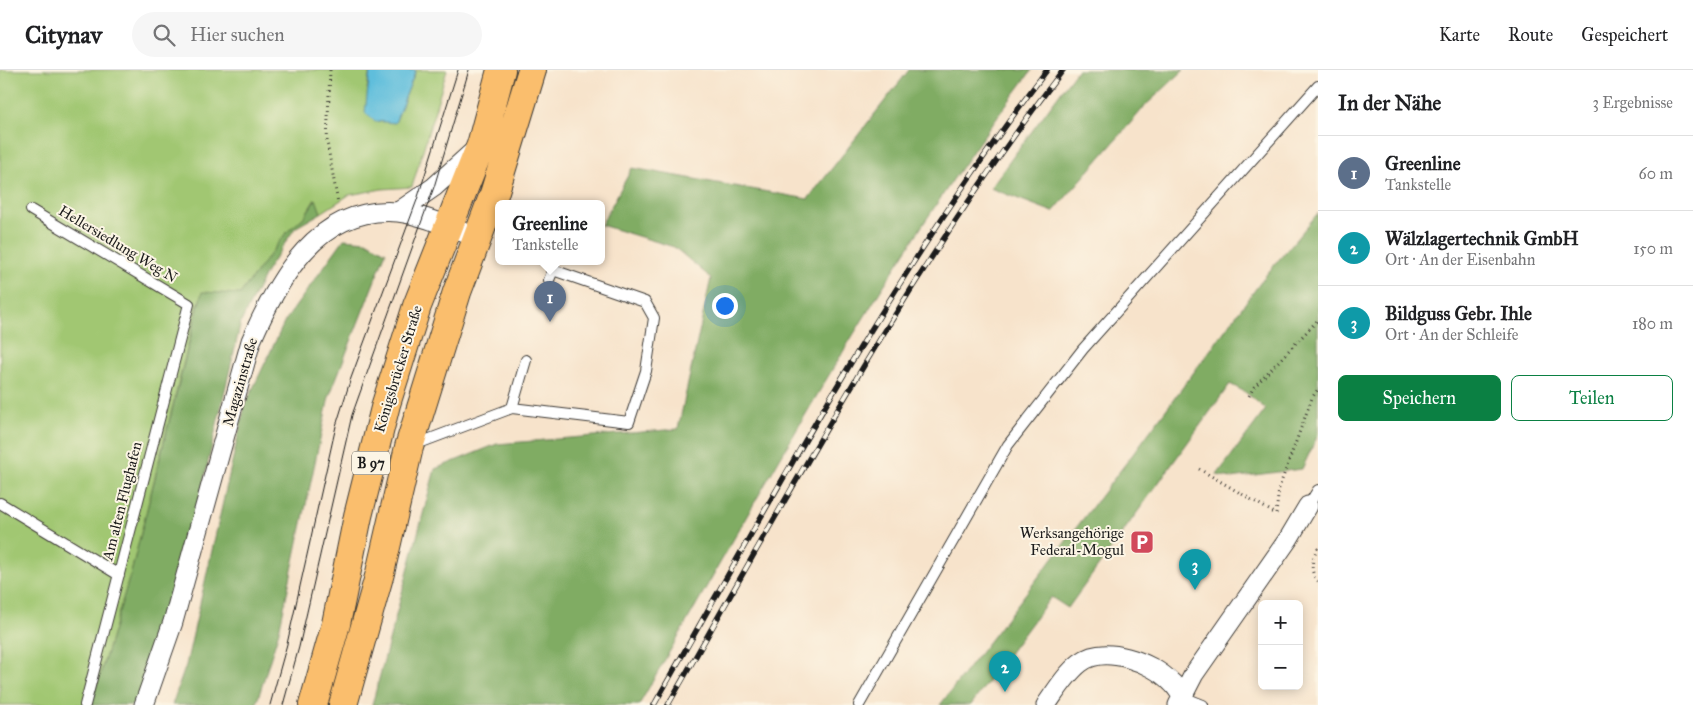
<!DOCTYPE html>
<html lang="de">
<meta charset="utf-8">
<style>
:root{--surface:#fff;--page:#f6f6f6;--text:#202124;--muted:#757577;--line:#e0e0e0;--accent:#0b8043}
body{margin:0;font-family:"IM FELL Great Primer",serif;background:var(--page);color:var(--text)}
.controls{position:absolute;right:15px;bottom:15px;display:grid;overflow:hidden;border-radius:8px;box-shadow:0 2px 12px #0003}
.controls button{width:45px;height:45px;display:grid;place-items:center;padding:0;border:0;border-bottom:1px solid var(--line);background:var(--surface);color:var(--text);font:25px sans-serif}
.you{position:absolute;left:724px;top:235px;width:18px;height:18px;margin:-12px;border:4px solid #fff;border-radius:50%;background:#1a73e8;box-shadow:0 0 0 8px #1a73e833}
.badge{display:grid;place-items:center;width:32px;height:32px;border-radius:50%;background:var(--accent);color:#fff;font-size:16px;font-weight:700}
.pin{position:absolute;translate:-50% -41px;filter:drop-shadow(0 1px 2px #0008)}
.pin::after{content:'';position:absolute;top:26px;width:18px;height:15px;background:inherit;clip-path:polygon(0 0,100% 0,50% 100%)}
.popup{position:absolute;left:495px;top:130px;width:110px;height:65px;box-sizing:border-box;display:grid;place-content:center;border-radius:8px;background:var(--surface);filter:drop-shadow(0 1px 4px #0005);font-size:16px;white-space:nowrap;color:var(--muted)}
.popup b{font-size:19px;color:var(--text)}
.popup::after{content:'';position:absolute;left:50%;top:100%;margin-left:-10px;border:10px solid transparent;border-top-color:var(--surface)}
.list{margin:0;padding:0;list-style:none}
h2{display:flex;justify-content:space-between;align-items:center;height:65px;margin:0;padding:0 20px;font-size:21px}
h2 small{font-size:16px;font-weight:400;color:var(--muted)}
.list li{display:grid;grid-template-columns:32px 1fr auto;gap:15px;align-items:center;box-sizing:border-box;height:75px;padding:0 20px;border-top:1px solid var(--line)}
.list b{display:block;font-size:19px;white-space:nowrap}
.list p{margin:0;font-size:16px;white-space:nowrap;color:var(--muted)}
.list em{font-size:16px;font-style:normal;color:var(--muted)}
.actions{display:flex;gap:10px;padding:15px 20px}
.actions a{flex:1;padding:11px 0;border:1px solid var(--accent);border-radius:8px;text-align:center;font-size:18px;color:var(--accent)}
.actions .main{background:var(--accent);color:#fff}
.icon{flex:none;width:28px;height:28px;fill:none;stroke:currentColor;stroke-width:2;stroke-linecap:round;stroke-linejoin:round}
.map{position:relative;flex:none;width:1318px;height:635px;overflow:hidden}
header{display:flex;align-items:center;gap:30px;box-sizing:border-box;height:70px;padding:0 25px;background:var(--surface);border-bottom:1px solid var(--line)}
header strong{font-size:24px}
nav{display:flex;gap:28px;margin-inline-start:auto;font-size:18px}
.search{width:350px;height:45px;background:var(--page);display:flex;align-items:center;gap:12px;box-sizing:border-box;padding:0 18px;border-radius:28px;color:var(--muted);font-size:19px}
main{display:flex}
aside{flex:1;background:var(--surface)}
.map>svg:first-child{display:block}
.green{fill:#a1c772;stroke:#5e7247}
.forest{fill:#80ac64;stroke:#4e6440}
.water{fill:#5ebedc;stroke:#3d6d7c}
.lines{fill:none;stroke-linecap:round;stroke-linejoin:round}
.service-casing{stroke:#3d3a36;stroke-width:12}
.minor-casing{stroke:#3d3a36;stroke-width:21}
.primary-casing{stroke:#3d3a36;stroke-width:30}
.path{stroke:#3d3a36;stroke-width:3;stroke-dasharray:1 4;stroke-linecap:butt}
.service{stroke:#fff;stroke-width:10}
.minor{stroke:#fff;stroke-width:19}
.primary{stroke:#fabe6d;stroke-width:28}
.tram{stroke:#1c1c1c;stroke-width:1}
.rail-casing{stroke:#1c1c1c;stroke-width:5.5}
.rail{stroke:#fcf5e5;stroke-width:4;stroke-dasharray:11;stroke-linecap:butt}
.labels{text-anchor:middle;stroke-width:4;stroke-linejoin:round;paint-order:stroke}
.shield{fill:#fcf5e5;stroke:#5f5d58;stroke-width:1}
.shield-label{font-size:14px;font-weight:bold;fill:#1c1c1c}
.street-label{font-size:15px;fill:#1c1c1c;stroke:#fcf5e5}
.poi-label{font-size:15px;fill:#1c1c1c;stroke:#fcf5e5;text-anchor:end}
</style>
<header>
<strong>Citynav</strong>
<div class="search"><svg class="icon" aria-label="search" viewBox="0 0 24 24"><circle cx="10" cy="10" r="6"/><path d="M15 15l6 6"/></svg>Hier suchen</div>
<nav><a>Karte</a><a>Route</a><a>Gespeichert</a></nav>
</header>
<main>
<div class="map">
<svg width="1318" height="635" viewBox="0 0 1318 635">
<rect width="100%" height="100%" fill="#fcf5e5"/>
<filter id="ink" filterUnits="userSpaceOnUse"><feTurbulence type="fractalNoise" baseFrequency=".02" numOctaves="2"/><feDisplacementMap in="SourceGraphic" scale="10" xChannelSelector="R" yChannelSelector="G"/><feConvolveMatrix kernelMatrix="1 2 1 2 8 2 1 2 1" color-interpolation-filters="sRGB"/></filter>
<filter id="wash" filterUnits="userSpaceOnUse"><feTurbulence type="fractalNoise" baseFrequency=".0096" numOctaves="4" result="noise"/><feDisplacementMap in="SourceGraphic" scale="20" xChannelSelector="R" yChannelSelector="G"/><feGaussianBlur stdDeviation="1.12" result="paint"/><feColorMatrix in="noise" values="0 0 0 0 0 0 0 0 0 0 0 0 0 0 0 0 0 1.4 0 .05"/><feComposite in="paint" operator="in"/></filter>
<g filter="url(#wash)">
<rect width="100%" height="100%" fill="#f7e3cb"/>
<path class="green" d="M0,0H370L367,19L395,53L416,0H447L412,117L382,119L349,125L321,143L315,129L304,147L286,163L240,224L199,231L132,499L91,635H0Z"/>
<path class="forest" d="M909,0H1032C881,198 763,420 639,635H372L435,399L497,374L678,359L711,208L674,177L601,155L632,98L808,129Z
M1077,0H1184L1147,34L1053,142L990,118Z
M316,129L321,143L295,158L266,202L241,252L182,503L139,635H91L132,499L202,222L240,224L286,163L304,147Z
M1318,143V365L1302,399L1231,408L1217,405L1266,339L1245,322L1230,314L1068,538L1051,527L971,635H940L1136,380L1266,205Z
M344,169L366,171L386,182L329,327L279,561L256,635H172L186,595L245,335L285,251Z"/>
<path class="water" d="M370,0H416L395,53L375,51L365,43Z"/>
</g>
<g filter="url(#ink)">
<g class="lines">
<g class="service-casing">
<path id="service" d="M31,140L189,234L85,635
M549,210L553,200
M512,338L629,352L646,301L654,248L645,232L553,200L547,191
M414,375L512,338L526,290
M0,433L119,505
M1308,436L1318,420
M1183,627L1203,635
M859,635L1008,375L1083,279L1318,16"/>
</g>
<g class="minor-casing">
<path id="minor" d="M398,142L434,117L476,79
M144,635L173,552L251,271C278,209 318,135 398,142C425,145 453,159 478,168
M1046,635C1056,621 1066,604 1080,593C1104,574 1152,592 1171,612C1176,616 1179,622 1183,627
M1178,635L1194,604L1289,468L1308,436"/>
</g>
<g class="primary-casing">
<path id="primary" d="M313,635L336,554L358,446L386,334L417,236L481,75L501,0
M343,635L380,503L409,377L457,222L494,124L532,0"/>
</g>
<path class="path" d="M330,0L327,72L338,133
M1249,326L1254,317L1318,250
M1199,399L1276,444
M1276,444L1279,418L1312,328L1318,319
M1318,478C1312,486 1309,504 1318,511"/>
<use href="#service" class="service"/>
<use href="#minor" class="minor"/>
<use href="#primary" class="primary"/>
<path class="tram" d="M270,635L287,574L336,356L351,308L417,130L458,0
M283,635L299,577L352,345L434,117L469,0"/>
<g class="rail-casing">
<path id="rail" d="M654,635C777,420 896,198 1047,0
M668,635C792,419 911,197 1063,0"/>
</g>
<use href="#rail" class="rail"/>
</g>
</g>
<defs>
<g id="parking-square" transform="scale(1.25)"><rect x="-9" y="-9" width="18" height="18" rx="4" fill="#d1495b" stroke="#fcf5e5"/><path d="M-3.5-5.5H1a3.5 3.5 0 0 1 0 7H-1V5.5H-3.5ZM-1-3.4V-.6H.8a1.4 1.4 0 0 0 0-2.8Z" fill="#fff"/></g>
</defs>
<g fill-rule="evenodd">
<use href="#parking-square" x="1142" y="472"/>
</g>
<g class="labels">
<rect class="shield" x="352" y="381.5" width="38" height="23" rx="4"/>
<g class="shield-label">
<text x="371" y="398">B 97</text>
</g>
<g class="street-label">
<text transform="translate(118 174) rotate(31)" y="5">Hellersiedlung Weg N</text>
<text transform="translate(398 299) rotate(-73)" y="5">Königsbrücker Straße</text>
<text transform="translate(240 312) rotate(-74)" y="5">Magazinstraße</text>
<text transform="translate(122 431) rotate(-76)" y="5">Am alten Flughafen</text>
</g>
<g class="poi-label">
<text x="1124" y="468">Werksangehörige<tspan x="1124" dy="17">Federal-Mogul</tspan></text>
</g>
</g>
</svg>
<div class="controls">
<button>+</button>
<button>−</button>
</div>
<div class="you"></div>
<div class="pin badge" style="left:550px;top:252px;background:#5c6f8a">1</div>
<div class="popup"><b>Greenline</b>Tankstelle</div>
<div class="pin badge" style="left:1005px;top:622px;background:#0f9aa8">2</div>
<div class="pin badge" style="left:1195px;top:520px;background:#0f9aa8">3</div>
</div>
<aside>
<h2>In der Nähe<small>3 Ergebnisse</small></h2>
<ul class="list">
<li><span class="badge" style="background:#5c6f8a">1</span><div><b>Greenline</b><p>Tankstelle</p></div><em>60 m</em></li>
<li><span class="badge" style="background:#0f9aa8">2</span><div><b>Wälzlagertechnik GmbH</b><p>Ort · An der Eisenbahn</p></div><em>150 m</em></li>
<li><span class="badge" style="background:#0f9aa8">3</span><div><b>Bildguss Gebr. Ihle</b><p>Ort · An der Schleife</p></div><em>180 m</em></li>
</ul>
<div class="actions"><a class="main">Speichern</a><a>Teilen</a></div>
</aside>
</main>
